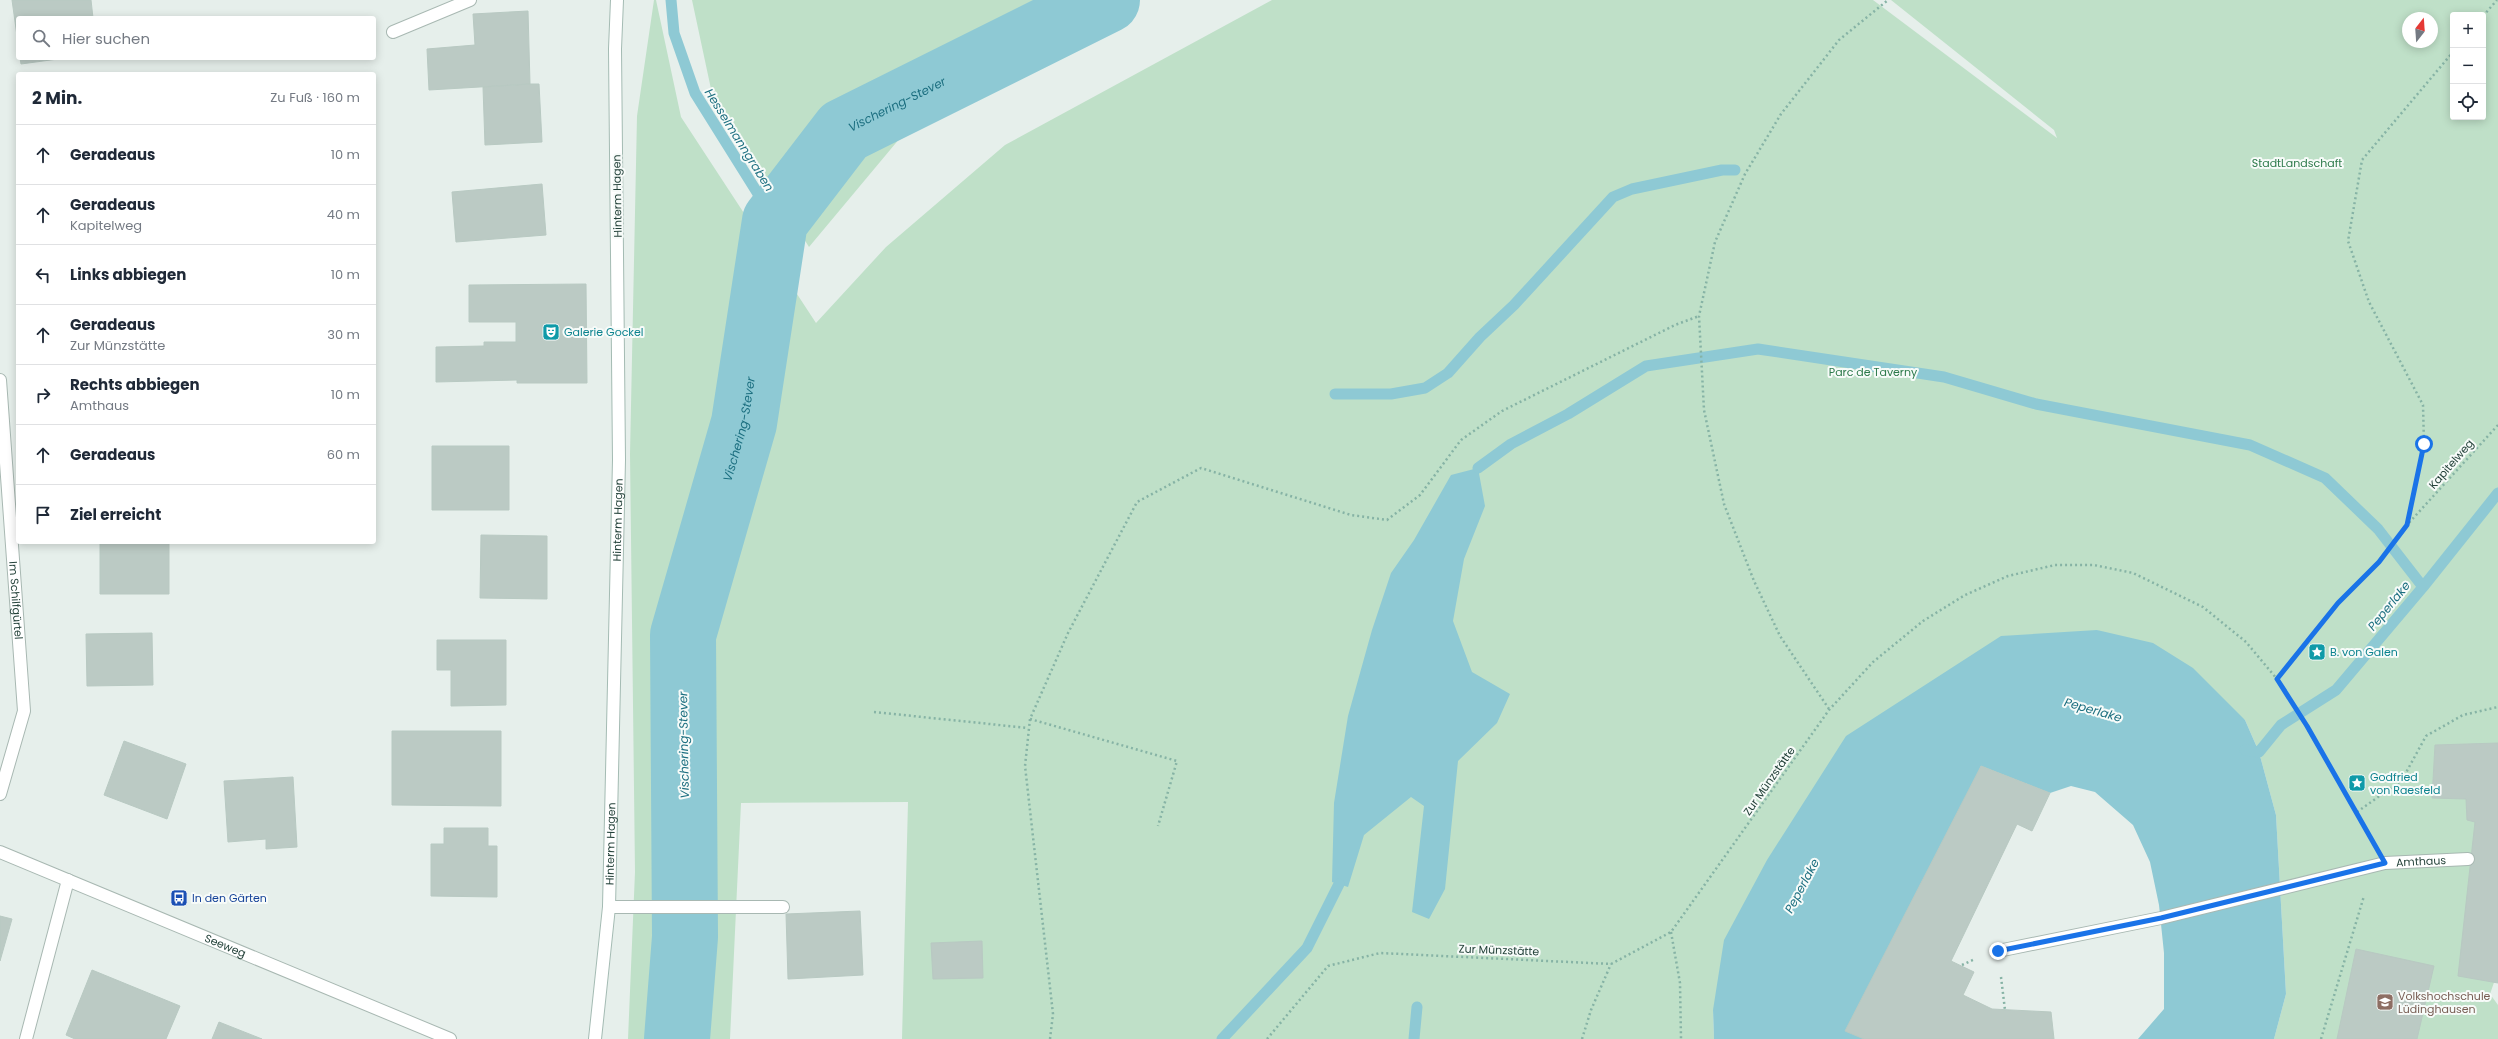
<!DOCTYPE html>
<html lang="de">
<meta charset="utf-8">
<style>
:root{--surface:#fff;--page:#f2f2f3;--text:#1f2937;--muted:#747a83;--line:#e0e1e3}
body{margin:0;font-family:Poppins,sans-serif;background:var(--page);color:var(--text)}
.controls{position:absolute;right:12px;top:12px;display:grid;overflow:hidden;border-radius:4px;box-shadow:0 2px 10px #0003}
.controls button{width:36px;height:36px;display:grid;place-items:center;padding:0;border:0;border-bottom:1px solid var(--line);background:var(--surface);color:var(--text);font:20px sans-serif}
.compass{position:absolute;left:2402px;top:12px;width:36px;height:36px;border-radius:50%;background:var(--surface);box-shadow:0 2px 10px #0003;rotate:17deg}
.stop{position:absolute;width:12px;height:12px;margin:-9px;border:3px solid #1a73e8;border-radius:50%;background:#fff}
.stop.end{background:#1a73e8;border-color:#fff;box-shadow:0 1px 4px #0008}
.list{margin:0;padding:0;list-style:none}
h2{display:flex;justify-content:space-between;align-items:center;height:52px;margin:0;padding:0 16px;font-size:17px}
h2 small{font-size:13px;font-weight:400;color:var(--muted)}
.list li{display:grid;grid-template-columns:26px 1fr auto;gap:12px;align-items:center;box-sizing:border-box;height:60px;padding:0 16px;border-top:1px solid var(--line)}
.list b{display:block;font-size:15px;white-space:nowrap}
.list p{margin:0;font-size:13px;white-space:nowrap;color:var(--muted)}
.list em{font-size:13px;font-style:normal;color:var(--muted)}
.icon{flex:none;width:22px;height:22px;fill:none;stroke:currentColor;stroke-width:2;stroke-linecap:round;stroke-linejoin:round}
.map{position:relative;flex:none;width:2498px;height:1039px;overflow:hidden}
.search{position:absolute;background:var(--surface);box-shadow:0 2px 10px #0003;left:16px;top:16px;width:360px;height:44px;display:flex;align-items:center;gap:10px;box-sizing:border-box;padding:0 14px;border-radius:4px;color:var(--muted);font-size:15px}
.panel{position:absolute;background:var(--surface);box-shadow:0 2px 10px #0003;left:16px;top:72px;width:360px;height:472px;border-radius:4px}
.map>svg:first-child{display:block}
.green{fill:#bfe0c8;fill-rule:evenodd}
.water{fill:#8ec9d4}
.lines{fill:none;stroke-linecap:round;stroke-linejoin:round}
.stream{stroke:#8ec9d4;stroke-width:11}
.river{stroke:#8ec9d4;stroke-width:66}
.building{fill:#bbcac4;stroke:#b8c9c2}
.lane-casing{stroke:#a8b8b2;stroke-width:14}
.street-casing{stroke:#a8b8b2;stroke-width:14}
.secondary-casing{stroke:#a4bbb3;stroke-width:14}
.path{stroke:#86b3a5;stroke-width:2.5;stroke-dasharray:2 3;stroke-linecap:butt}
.lane{stroke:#fff;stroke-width:12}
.street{stroke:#fff;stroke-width:12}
.secondary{stroke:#fff;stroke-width:12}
.route{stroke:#1a73e8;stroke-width:5}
.labels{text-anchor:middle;stroke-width:4;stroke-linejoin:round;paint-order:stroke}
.park-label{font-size:11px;fill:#2d7a4b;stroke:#f7fbf9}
.street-label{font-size:11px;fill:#24423a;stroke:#f7fbf9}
.culture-label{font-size:11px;fill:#0d838f;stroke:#f7fbf9;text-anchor:start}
.transit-label{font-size:11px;fill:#164399;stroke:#f7fbf9;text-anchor:start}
.education-label{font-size:11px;fill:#785e54;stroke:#f7fbf9;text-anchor:start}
.water-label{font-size:12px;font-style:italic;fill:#1c6f80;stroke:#f7fbf9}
</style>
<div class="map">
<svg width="2498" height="1039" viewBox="0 0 2498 1039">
<rect width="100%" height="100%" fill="#e6efeb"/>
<path class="green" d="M654,0H656L681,117L816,323L886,247L1005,145L1272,0H1873L2057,138L2054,130L1891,0H2498V971L2490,994L2498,1005V1039H2274L2286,994L2276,815L2259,752L2245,720L2097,630L1713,1010L1714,1039H902L908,802L741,803L730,1039H628L635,872L630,454L637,116ZM2453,15H2483V117H2453ZM2408,18H2432V42H2408Z
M692,0H1088L961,65L809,247L711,89Z"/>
<path class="water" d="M1478,468L1485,506L1464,559L1453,621L1472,672L1510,694L1497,723L1458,761L1445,889L1429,919L1412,912L1424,806L1411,797L1364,835L1348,887L1332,882L1334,803L1348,716L1372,630L1391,573L1414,540L1451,475Z
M2097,630L2153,643L2193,668L2245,720L2259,752L2276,815L2286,994L2274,1039H2138L2164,1009V953L2159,905L2150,862L2133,825L2095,792L2071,786L2050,793L1981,766L1864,1039H1714L1713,1010L1724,940L1767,860L1846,736L2001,636Z"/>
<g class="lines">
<path class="stream" d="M671,0L674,33L695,93L775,221
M1335,394H1391L1425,388L1448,373L1480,337L1514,305L1613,197L1632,189L1722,170H1735
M1478,468L1511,444L1568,414L1646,366L1758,349L1944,377L2036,404L2250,445L2325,478L2378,529L2423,587
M2245,750L2259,752L2281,725L2336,690L2423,587L2498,493
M1222,1039L1307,948L1339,884
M1414,1039L1417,1007"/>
<path class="river" id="s1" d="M677,1039L685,937L683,635L744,423L775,221L844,131L1107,0"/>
</g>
<path class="building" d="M12,0H91L93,18H18V43Z
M528,11L530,84L429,90L427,49L475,45L473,14Z
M20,58H65L21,64Z
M530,84H539L542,142L485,145L483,87Z
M542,184L546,235L456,242L452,192Z
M586,284L587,383H517V380L436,382V347L484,346V342H516V322H469V285Z
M432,446H509V510H432Z
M481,535L547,536V599L480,598Z
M100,542H169V594H100Z
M152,633L153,685L87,686L86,634Z
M437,640H506V705L451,706V670H437Z
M392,731H501V806L392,805Z
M124,741L186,764L167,819L104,795Z
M2498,743V983L2458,976L2475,822L2467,820L2466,799L2432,798L2435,745Z
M1981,766L2050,793L2032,831L2017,824L1951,961L1974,972L1963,995L1992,1009L2051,1012L2054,1039H1864L1845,1031Z
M293,777L297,847L266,849V839L228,842L224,781Z
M444,828H488V846H497V897L431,896V844H444Z
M860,911L863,975L788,979L786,914Z
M0,916L12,919L0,961Z
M982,941L983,978L933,979L931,943Z
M2356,949L2434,966L2417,1039H2337Z
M92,970L180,1006L166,1039H75L66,1035Z
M219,1022L262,1039H212Z"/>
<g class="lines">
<g class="lane-casing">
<g id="lane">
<path d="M393,32L470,0"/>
<path d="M609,907H783"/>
<path id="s2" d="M1998,951L2161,918L2385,863L2468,859"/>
<path d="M26,1039L68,880"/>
</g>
</g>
<g class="street-casing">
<g id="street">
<path id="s3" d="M0,380L24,711L0,794"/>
<path id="s4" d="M0,852L450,1039"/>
</g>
</g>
<g class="secondary-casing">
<g id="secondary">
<path id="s5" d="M595,1039L609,907L619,460L615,49L617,0"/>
</g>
</g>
<path class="path" d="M2483,16L2497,0
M2407,525L2424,444L2423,405L2369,302L2348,241L2362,160L2453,52
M2277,679L2338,603L2379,562L2407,525L2498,425
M1829,709L1780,636L1754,581L1724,504L1704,410L1699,316L1715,242L1745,174L1781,114L1839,40L1888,0
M874,712L1028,728
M1030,719L1177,761L1158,826
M2357,812L2402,780L2426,736L2463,715L2498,707
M1671,932L1680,983L1681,1039
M1962,965L1975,959
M2001,977L2005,1010
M1050,1039L1053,1014L1025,766L1030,719L1068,633L1137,502L1201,468L1351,515L1387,520L1420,495L1461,440L1502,411L1675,325L1699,316
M1267,1039L1328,966L1380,953L1611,964L1671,932L1829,710L1873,662L1923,621L1965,595L2008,576L2055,565H2094L2133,573L2203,607L2246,642L2277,679L2292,702L2372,840
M1582,1039L1591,1010L1611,964
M2321,1039L2364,896"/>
<use href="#lane" class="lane"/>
<use href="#street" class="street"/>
<use href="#secondary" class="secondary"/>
</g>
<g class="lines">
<path class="route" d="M1998,951L2161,918L2385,863L2307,726L2277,679L2338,603L2379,562L2407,525L2424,444"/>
</g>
<defs>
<g id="theatre-square" transform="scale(0.9)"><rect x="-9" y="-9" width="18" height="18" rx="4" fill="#0f9aa8" stroke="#f7fbf9"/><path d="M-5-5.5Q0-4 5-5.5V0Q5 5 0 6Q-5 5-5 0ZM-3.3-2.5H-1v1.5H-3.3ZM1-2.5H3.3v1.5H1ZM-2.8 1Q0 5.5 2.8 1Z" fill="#fff"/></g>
<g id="sight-square" transform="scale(0.9)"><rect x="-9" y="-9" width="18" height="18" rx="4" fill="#0f9aa8" stroke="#f7fbf9"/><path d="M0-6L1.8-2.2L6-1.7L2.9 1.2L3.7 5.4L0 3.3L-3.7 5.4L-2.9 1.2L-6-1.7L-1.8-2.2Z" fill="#fff"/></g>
<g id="bus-square" transform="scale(0.9)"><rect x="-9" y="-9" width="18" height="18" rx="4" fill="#1a4fb4" stroke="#f7fbf9"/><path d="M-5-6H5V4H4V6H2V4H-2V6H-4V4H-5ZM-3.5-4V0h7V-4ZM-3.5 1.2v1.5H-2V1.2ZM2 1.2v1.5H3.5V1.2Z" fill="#fff"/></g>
<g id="university-square" transform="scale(0.9)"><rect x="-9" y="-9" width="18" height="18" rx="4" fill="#8d6e63" stroke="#f7fbf9"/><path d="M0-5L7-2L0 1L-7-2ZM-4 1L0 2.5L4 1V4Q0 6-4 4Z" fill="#fff"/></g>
</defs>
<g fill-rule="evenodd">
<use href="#theatre-square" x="551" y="332"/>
<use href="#sight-square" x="2317" y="652"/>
<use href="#sight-square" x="2357" y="783"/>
<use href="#bus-square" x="179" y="898"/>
<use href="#university-square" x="2385" y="1002"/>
</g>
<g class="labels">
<g class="park-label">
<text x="2297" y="167">StadtLandschaft</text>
<text x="1873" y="376">Parc de Taverny</text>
</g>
<g class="street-label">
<text transform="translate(617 196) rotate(-91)" y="4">Hinterm Hagen</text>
<text transform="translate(2451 464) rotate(-49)" y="4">Kapitelweg</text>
<text dy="4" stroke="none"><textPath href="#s5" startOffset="520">Hinterm Hagen</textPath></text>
<text dy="4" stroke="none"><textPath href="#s3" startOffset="221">Im Schilfgürtel</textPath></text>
<text transform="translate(1769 781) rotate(-55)" y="4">Zur Münzstätte</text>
<text dy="4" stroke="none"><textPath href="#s5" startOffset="196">Hinterm Hagen</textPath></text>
<text dy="4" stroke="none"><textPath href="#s2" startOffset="433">Amthaus</textPath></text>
<text dy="4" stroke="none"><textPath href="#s4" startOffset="244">Seeweg</textPath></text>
<text transform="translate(1499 950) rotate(2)" y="4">Zur Münzstätte</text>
</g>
<g class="culture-label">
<text x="564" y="336">Galerie Gockel</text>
<text x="2330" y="656">B. von Galen</text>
<text x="2370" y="781">Godfried<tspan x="2370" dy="13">von Raesfeld</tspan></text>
</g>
<g class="transit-label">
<text x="192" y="902">In den Gärten</text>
</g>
<g class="education-label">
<text x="2398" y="1000">Volkshochschule<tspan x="2398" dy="13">Lüdinghausen</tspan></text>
</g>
<g class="water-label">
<text dy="4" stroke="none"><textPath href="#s1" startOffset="1002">Vischering-Stever</textPath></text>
<text transform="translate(739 140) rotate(58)" y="4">Hesselmanngraben</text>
<text dy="4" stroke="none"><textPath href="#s1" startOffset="618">Vischering-Stever</textPath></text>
<text transform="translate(2389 606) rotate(-51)" y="4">Peperlake</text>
<text transform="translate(2093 710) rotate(16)" y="4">Peperlake</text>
<text transform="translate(684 745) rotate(-91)" y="4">Vischering-Stever</text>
<text transform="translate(1802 886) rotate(-62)" y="4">Peperlake</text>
</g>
</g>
</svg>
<div class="controls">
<button>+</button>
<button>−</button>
<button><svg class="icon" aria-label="locate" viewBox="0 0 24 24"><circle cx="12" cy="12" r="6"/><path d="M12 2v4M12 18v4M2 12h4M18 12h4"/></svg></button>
</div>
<svg class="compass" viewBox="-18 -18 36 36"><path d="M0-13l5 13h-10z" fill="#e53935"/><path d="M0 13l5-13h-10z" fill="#747a83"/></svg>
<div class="stop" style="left:2424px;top:444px"></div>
<div class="stop end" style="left:1998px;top:951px"></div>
<div class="search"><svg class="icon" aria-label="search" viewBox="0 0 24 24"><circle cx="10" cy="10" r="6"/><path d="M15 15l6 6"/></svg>Hier suchen</div>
<section class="panel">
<h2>2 Min.<small>Zu Fuß · 160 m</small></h2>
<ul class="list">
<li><svg class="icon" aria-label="ahead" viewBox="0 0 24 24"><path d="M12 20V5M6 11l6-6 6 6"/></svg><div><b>Geradeaus</b></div><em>10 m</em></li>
<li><svg class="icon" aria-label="ahead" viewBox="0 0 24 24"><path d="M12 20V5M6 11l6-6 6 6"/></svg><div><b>Geradeaus</b><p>Kapitelweg</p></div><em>40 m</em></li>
<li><svg class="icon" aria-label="left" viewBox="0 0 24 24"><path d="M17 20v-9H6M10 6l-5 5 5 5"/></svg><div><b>Links abbiegen</b></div><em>10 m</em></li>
<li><svg class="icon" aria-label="ahead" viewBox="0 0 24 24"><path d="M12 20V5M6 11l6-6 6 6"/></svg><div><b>Geradeaus</b><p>Zur Münzstätte</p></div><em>30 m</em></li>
<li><svg class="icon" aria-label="right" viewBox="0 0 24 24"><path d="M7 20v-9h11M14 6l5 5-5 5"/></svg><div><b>Rechts abbiegen</b><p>Amthaus</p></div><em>10 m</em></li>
<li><svg class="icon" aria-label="ahead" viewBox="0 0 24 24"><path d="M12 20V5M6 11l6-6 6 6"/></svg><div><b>Geradeaus</b></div><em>60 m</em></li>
<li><svg class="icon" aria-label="arrive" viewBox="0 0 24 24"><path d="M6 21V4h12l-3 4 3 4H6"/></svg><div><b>Ziel erreicht</b></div></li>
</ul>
</section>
</div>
